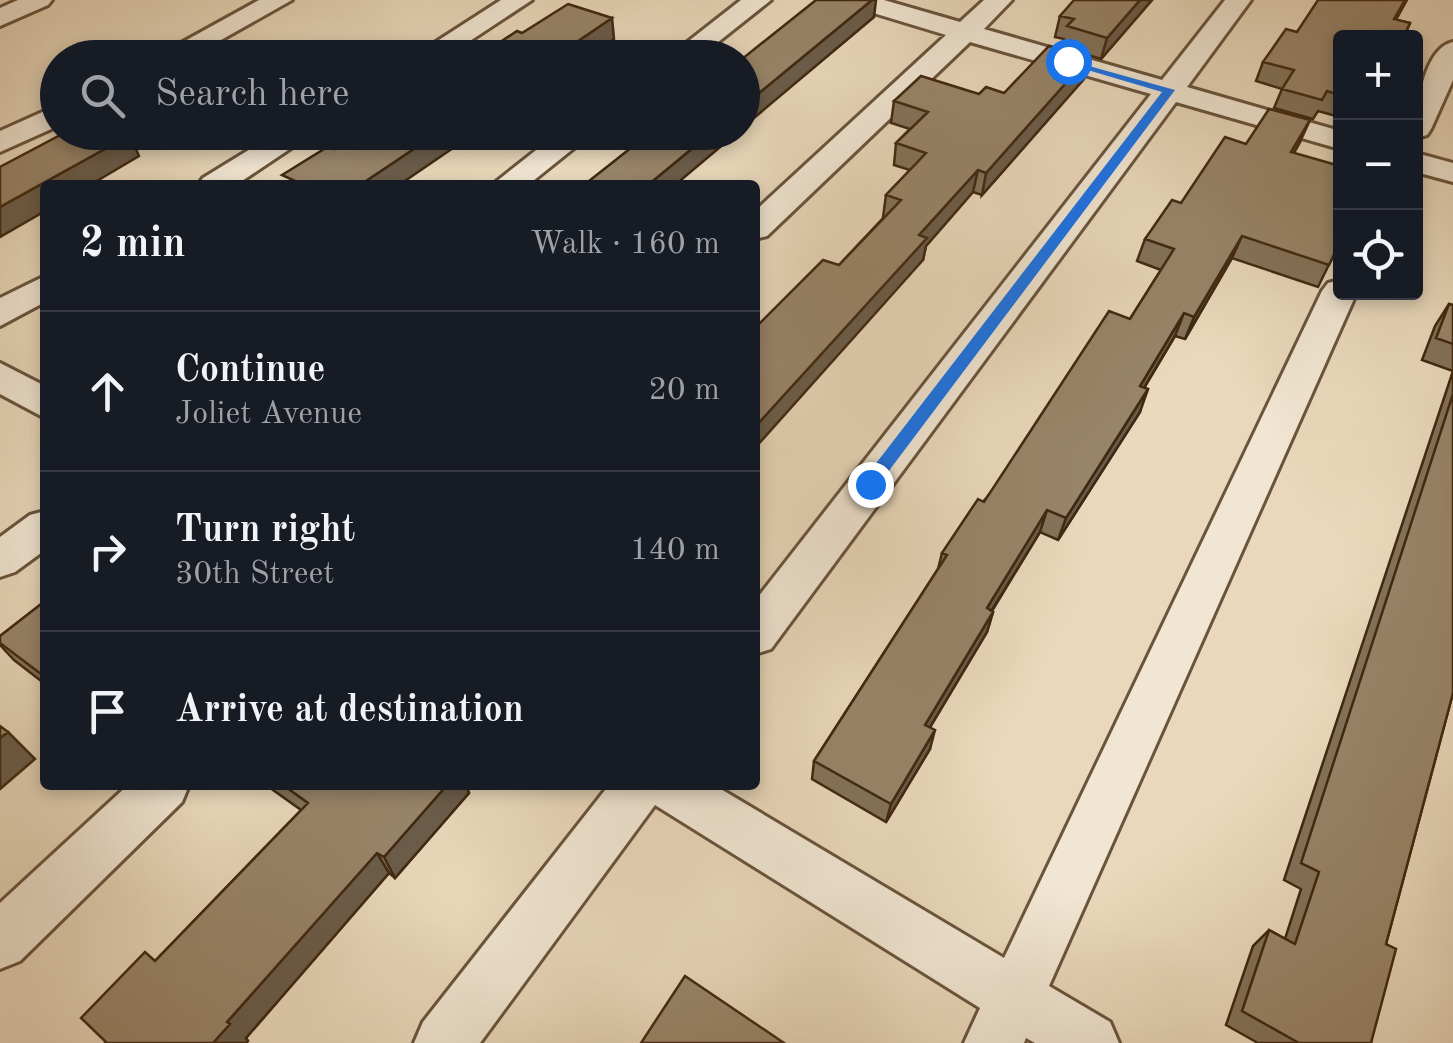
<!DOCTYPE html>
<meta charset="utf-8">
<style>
:root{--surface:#171b24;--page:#20242c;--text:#f1f3f6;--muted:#9ea1a6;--line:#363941}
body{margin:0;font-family:"Old Standard TT",serif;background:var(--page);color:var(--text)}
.controls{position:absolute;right:30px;top:30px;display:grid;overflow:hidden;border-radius:10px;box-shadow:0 5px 15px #0003}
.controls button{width:90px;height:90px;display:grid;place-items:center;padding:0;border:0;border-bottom:2px solid var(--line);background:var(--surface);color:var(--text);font:50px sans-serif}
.stop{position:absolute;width:30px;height:30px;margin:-22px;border:8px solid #1a73e8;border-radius:50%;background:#fff}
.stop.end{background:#1a73e8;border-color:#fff;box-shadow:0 2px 10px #0008}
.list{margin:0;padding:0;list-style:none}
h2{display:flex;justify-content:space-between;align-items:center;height:130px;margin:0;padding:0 40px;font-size:42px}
h2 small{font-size:32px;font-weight:400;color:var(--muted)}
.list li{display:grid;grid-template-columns:65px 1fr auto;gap:30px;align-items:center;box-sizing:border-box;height:160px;padding:0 40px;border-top:2px solid var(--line)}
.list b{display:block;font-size:38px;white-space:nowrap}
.list p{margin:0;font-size:32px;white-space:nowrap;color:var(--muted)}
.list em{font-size:32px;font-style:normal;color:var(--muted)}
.icon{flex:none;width:55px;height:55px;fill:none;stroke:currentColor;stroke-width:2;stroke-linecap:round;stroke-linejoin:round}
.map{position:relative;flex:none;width:1453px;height:1043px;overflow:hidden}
.search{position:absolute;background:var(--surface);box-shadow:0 5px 15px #0003;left:40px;top:40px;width:720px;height:110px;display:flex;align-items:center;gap:25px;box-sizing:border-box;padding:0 35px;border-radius:55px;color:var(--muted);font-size:38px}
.panel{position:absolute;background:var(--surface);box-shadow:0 5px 15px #0003;left:40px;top:180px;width:720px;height:610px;border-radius:10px}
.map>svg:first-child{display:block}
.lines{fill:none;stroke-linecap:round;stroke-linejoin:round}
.minor-casing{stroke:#6a543c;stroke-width:6}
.minor{fill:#f1e6d3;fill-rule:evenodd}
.wall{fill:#83725a;stroke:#402811;stroke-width:2.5}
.shaded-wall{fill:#6a5c4a;stroke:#402811;stroke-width:2.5}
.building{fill:#988469;stroke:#402811;stroke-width:2.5}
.route{fill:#1a73e8}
</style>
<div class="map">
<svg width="1453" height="1043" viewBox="0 0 1453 1043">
<rect width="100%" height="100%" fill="#e9d8bb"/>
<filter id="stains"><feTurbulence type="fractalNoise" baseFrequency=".002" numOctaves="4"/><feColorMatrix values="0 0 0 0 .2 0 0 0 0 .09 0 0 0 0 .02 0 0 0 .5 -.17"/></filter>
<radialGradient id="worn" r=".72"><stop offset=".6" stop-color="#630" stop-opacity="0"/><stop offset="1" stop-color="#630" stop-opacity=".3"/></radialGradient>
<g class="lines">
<g class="minor-casing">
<path id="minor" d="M18,0H52L48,5L0,26V8Z
M259,0H292L189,58H154Z
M501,0H532L444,58H411Z
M741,0H771L698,58H667Z
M843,0H884L960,22L984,0H1012L984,29L1162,80L1225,0H1251L1187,87L1340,131V149L1176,102L771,649L755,654V601L1151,94L970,42L767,236L755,239V211L946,35L847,5Z
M1453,42V80L1431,129L1427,135L1416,138C1416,112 1422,49 1453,42Z
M58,105V126L0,152V131Z
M278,132H315L236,185H198L203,178Z
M559,132H594L528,185H492Z
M1416,153L1453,163V182L1416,172Z
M45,276V302L0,326V298Z
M1340,280V292H1357L1049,986L1110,1022L1119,1043H1035L1026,1038L1024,1043H964L980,1008L655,805L480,1043H414L423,1022L609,785H714L1004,958L1322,291L1328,283Z
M0,363L45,386V418L0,394Z
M45,511V550L15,572L0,577V537L30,515Z
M128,785H189L182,802L20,961L0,969V903Z"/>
</g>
<use href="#minor" class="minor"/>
</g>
<path class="wall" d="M1152,0L1101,59L1062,47L1064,39L1055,37L1060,16Z
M1407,0L1396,20L1410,23L1404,38H1340V117L1318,111L1313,119L1274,108L1282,89L1256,81L1263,62L1297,32Z
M1089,57L1084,79L982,195L973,192L926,246L923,260L839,265L884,217H883L886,195L910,170L894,165L896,143L910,129L891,123L894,101L1004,93Z
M1300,142L1294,153L1340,242L1318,287L1232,258L1185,339L1175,336L1144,388L1140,412L1058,540L1040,532L992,611L993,612L987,632L930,727V749L886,822L812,779L814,761L938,569L942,553L1130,319L1161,270L1137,261L1145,239L1181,203L1246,144Z
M1449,304L1453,305V693L1386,944L1371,1043H1258L1226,1025L1253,946L1269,930L1285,939L1301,889L1284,880L1453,371L1422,360L1435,326Z
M45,601V684L14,660L0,645V636Z
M266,785H466L469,793L395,878L389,873L246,1038L248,1041L155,961L301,810Z"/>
<path class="shaded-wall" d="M872,0H876L874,17L742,128V107Z
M1140,0H1152L1101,59L1107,38Z
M612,18L614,39L587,58H553Z
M1089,57L1084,79L982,195L986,173Z
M1310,120L1300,142L1282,174L1291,152Z
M439,132H466L458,138L459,144L399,185H360Z
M712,132H738L675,185H648Z
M130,135L139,156L90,185H45V211L0,237V207Z
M978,170L973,192L926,246L923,260L755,448V427L919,235Z
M1242,236L1232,258L1185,339L1194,317Z
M1184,313L1175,336L1132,408L1140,386Z
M1148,389L1140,412L1058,540L1066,518Z
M1047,510L1040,532L980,629L987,608Z
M993,612L987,632L920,744L925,725Z
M935,730L930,749L886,822L891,804Z
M8,732L35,759L0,789V738Z
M447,785H466L469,793L395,878L384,857Z
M377,853L389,873L246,1038L248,1041L246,1043H213L227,1022Z"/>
<path class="building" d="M816,0H872L742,107V59Z
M1074,0H1140L1107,38L1067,26L1074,19L1060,16Z
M1318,0H1405L1394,19L1410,23L1403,38H1340V95L1327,91L1322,100L1282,89L1294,70L1263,62L1286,29L1297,32Z
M568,4L612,18L553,58H476L517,31L522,33Z
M240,42L280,58H210Z
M1049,46L1089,57L986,173L978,170L919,235L927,238L755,427V328L823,260L839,265L901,200L886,195L926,153L896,143L928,112L894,101L921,76L979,94L986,87L1004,93Z
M1269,109L1310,120L1291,152L1340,166V242L1329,265L1242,236L1194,317L1184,313L1140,386L1148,389L1066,518L1047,510L987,608L993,612L925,725L935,730L891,804L814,761L947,555L942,553L978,499L984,502L1109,311L1130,319L1174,249L1145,239L1172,200L1181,203L1225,137L1246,144Z
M66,132H128L130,135L0,207V167Z
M361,132H439L360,185H284L293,180L282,175L329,146L335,149Z
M651,132H712L648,185H584Z
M1449,304L1453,305V344L1436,338Z
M1453,394V693L1386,944L1396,949L1371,1043H1299L1242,1011L1269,930L1295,944L1319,872L1301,863Z
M45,601V677L0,643V636Z
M0,726L8,732L0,738Z
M283,785H447L384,857L377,853L227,1022L230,1024L213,1043H105L106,1042L81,1018L145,952L155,961L308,803Z
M685,976L784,1043H641Z"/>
<path class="route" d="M1064,59L1175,90L876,488H864V479L1162,92L1064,63Z"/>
<rect width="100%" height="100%" filter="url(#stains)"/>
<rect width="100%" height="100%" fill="url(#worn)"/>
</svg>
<div class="controls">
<button>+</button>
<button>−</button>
<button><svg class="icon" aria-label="locate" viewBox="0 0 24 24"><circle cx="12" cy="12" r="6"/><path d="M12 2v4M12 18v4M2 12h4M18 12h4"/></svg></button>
</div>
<div class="stop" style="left:1068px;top:61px"></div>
<div class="stop end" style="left:870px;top:484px"></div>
<div class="search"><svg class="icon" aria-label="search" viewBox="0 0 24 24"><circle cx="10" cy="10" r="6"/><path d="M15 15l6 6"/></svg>Search here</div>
<section class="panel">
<h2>2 min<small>Walk · 160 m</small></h2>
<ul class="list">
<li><svg class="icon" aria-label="ahead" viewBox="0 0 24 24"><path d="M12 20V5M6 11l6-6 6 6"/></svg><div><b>Continue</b><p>Joliet Avenue</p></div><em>20 m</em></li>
<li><svg class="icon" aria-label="right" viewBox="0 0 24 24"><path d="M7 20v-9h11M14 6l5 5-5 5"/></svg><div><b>Turn right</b><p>30th Street</p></div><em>140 m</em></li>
<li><svg class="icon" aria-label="arrive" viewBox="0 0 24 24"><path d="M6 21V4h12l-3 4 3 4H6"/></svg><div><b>Arrive at destination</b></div></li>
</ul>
</section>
</div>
